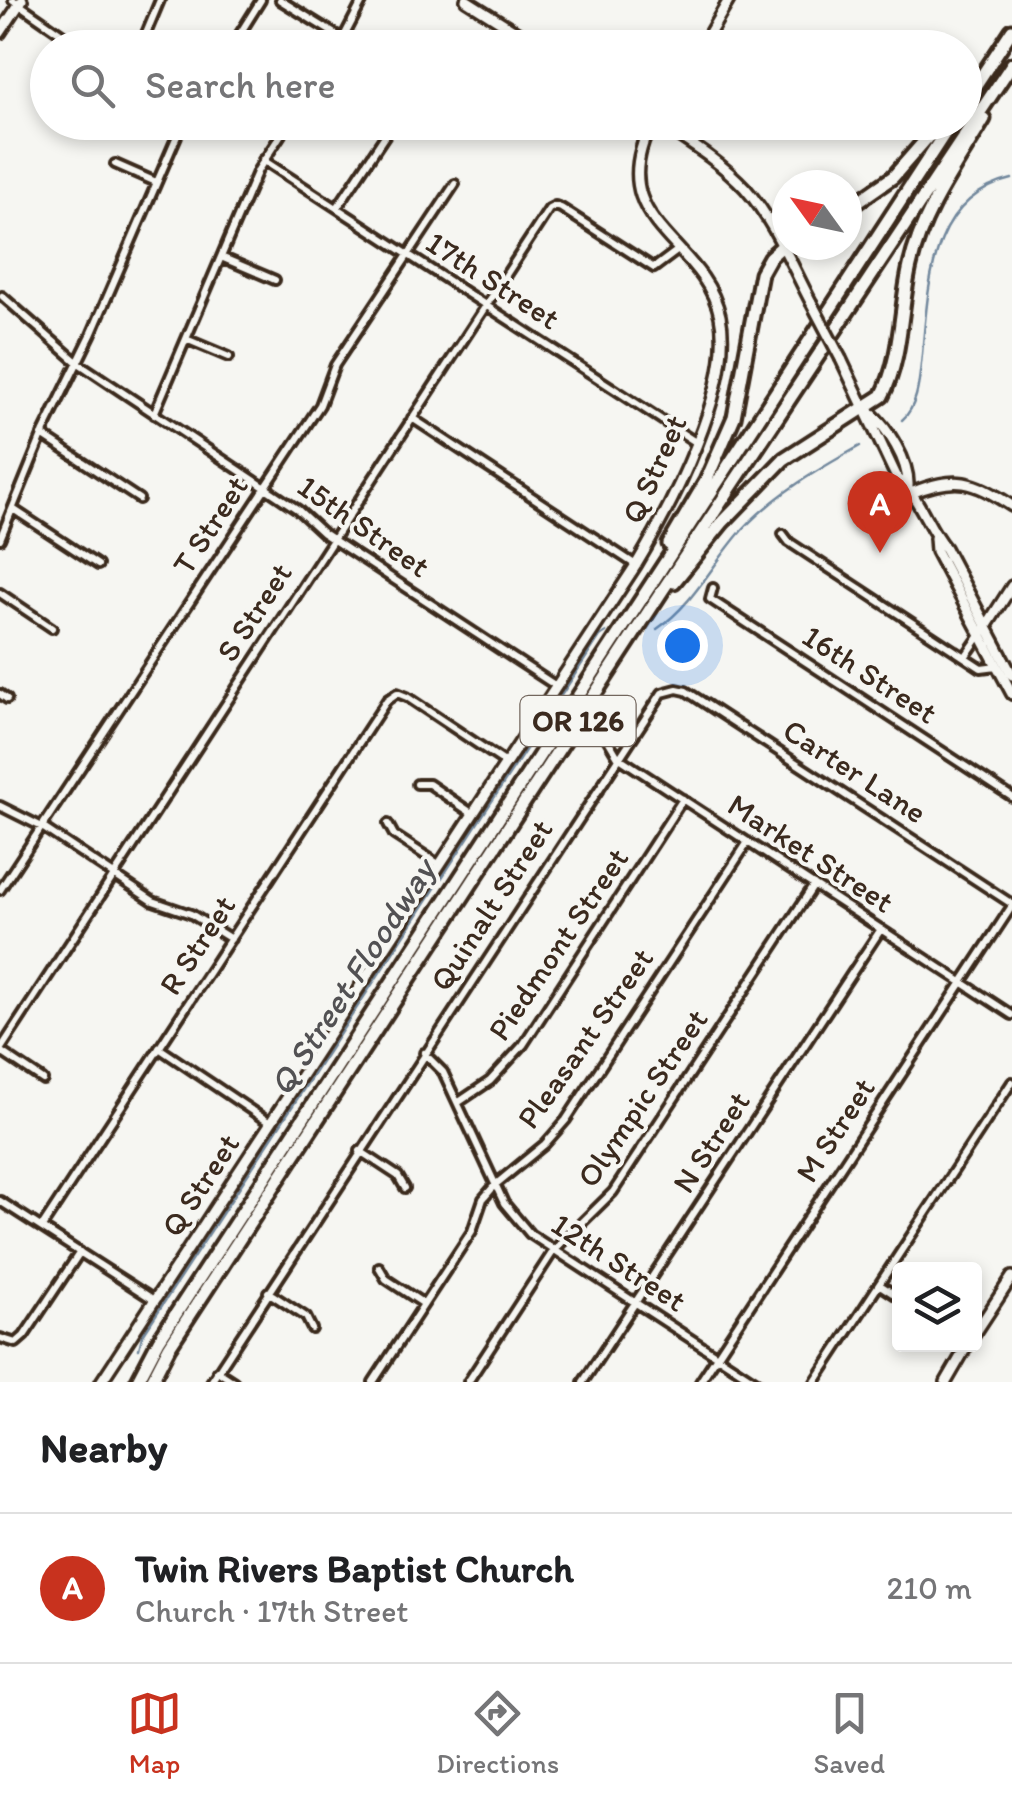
<!DOCTYPE html>
<meta charset="utf-8">
<style>
:root{--surface:#fff;--page:#f2f2f2;--text:#202124;--muted:#757577;--line:#e0e0e0;--accent:#c8321e}
body{margin:0;font-family:Itim,sans-serif;background:var(--page);color:var(--text)}
.controls{position:absolute;right:30px;bottom:30px;display:grid;overflow:hidden;border-radius:10px;box-shadow:0 5px 15px #0003}
.controls button{width:90px;height:90px;display:grid;place-items:center;padding:0;border:0;border-bottom:2px solid var(--line);background:var(--surface);color:var(--text);font:50px sans-serif}
.compass{position:absolute;left:772px;top:170px;width:90px;height:90px;border-radius:50%;background:var(--surface);box-shadow:0 5px 15px #0003;rotate:303deg}
.you{position:absolute;left:682px;top:645px;width:35px;height:35px;margin:-25px;border:8px solid #fff;border-radius:50%;background:#1a73e8;box-shadow:0 0 0 15px #1a73e833}
.badge{display:grid;place-items:center;width:65px;height:65px;border-radius:50%;background:var(--accent);color:#fff;font-size:32px;font-weight:700}
.pin{position:absolute;translate:-50% -82px;filter:drop-shadow(0 2px 5px #0008)}
.pin::after{content:'';position:absolute;top:52px;width:35px;height:30px;background:inherit;clip-path:polygon(0 0,100% 0,50% 100%)}
.list{margin:0;padding:0;list-style:none}
h2{display:flex;justify-content:space-between;align-items:center;height:130px;margin:0;padding:0 40px;font-size:42px}
h2 small{font-size:32px;font-weight:400;color:var(--muted)}
.list li{display:grid;grid-template-columns:65px 1fr auto;gap:30px;align-items:center;box-sizing:border-box;height:150px;padding:0 40px;border-top:2px solid var(--line)}
.list b{display:block;font-size:38px;white-space:nowrap}
.list p{margin:0;font-size:32px;white-space:nowrap;color:var(--muted)}
.list em{font-size:32px;font-style:normal;color:var(--muted)}
.icon{flex:none;width:55px;height:55px;fill:none;stroke:currentColor;stroke-width:2;stroke-linecap:round;stroke-linejoin:round}
.map{position:relative;flex:none;width:1012px;height:1382px;overflow:hidden}
.search{position:absolute;background:var(--surface);box-shadow:0 5px 15px #0003;left:30px;right:30px;top:30px;height:110px;display:flex;align-items:center;gap:25px;box-sizing:border-box;padding:0 35px;border-radius:55px;color:var(--muted);font-size:38px}
.sheet{height:280px;background:var(--surface)}
nav{display:flex;justify-content:space-around;align-items:center;box-sizing:border-box;height:140px;border-top:2px solid var(--line);background:var(--surface);font-size:28px;color:var(--muted)}
nav a{display:grid;justify-items:center;gap:5px}
nav .on{color:var(--accent)}
.map>svg:first-child{display:block}
.lines{fill:none;stroke-linecap:round;stroke-linejoin:round}
.stream{stroke:#72889d;stroke-width:2.5}
.street-casing{stroke:#3b2a1e;stroke-width:14}
.secondary-casing{stroke:#3b2a1e;stroke-width:16}
.highway-casing{stroke:#3b2a1e;stroke-width:19}
.street{stroke:#f6f6f2;stroke-width:6}
.secondary{stroke:#f6f6f2;stroke-width:9}
.highway{stroke:#f6f6f2;stroke-width:11}
.secondary-bridge-casing{stroke:#3b2a1e;stroke-width:16;stroke-linecap:butt}
.secondary-bridge{stroke:#f6f6f2;stroke-width:9}
.labels{text-anchor:middle;stroke-width:8;stroke-linejoin:round;paint-order:stroke}
.shield{fill:#f6f6f2;stroke:#73675e;stroke-width:2.5}
.shield-label{font-size:30px;font-weight:bold;fill:#3b2a1e}
.street-label{font-size:32px;fill:#3b2a1e;stroke:#f6f6f2}
.water-label{font-size:35px;font-style:italic;fill:#525153;stroke:#f6f6f2}
</style>
<div class="map">
<svg width="1012" height="1382" viewBox="0 0 1012 1382">
<rect width="100%" height="100%" fill="#f6f6f2"/>
<filter id="ink" filterUnits="userSpaceOnUse"><feTurbulence type="fractalNoise" baseFrequency=".01" numOctaves="2"/><feDisplacementMap in="SourceGraphic" scale="20" xChannelSelector="R" yChannelSelector="G"/><feConvolveMatrix kernelMatrix="1 2 1 2 8 2 1 2 1" color-interpolation-filters="sRGB"/></filter>
<g filter="url(#ink)">
<g class="lines">
<path class="stream" d="M902,420C917,407 919,383 921,364C929,292 926,199 1012,179
M657,629C694,604 714,561 744,528C777,493 819,469 860,446
M139,1349L142,1336L600,636L606,632"/>
<g class="street-casing">
<path id="street" d="M13,0L82,48
M280,0L343,39
M140,48L160,0
M231,48L261,0
M338,48L363,0
M263,160L697,443
M115,164L156,182
M337,208L394,122
M221,257L275,280
M2,296L77,362L297,509L323,533L556,686
M186,339L229,357
M154,414L258,170L289,122
M412,418L636,565
M42,435L139,499
M13,509L98,565
M783,534L789,542L981,668L997,666
M0,539L44,431L91,335L183,122
M713,588L710,599L1012,797
M0,593L52,628
M965,657L981,634
M0,694L7,699
M596,720L618,757L1012,1015
M417,784H429L473,814
M0,806L42,827L153,901L191,914L231,939
M388,824L394,835L440,865
M0,890L320,405L335,365L455,184
M159,1048L270,1123
M0,1050L549,209L555,206L561,208L654,268L678,250
M0,1051L43,1080
M424,1053L443,1072L504,1203L530,1234L757,1382
M459,1102L490,1081L523,1045L683,799
M360,1151L398,1176L405,1188
M0,1201L154,1300
M42,1227L387,700L397,693L407,697L506,763
M379,1267L386,1279L424,1304
M880,1285L900,1298
M268,1292L306,1317L312,1329
M0,1338L16,1343L24,1336L80,1252
M217,1371L234,1382
M211,1382L662,693L677,689L686,691L1012,904
M373,1382L472,1231L483,1199L495,1185L545,1144L566,1120L748,842
M468,1382L554,1250L613,1192L814,885
M583,1382L881,929
M700,1382L1012,906
M815,1382L1012,1082"/>
</g>
<g class="secondary-casing">
<path id="secondary" d="M466,0L542,48
M0,33L22,0
M701,48L729,0
M658,122C688,142 721,162 745,188C774,221 791,264 811,302
M841,359L897,478C919,495 927,527 945,548L1012,675
M869,411C888,429 909,460 908,486
M911,493C957,475 972,480 1012,506
M935,538L936,551L1012,694
M984,630L1012,586
M974,1335L1012,1277
M101,1382L636,565C671,507 735,384 720,316C703,238 600,224 652,122
M946,1382L968,1344"/>
</g>
<g class="highway-casing">
<path id="highway" d="M964,103L1012,30
M847,209L893,177L941,122
M669,544L706,481L734,417L761,273L770,257L787,242
M674,582L722,523L784,459L882,396C902,358 900,308 910,266C922,212 956,166 984,119
M137,1382L159,1340L952,122
M151,1382L169,1347L662,591L1012,64"/>
</g>
<use href="#street" class="street"/>
<use href="#secondary" class="secondary"/>
<use href="#highway" class="highway"/>
<g class="secondary-bridge-casing">
<path id="secondary-bridge" d="M811,302L841,359"/>
</g>
<use href="#secondary-bridge" class="secondary-bridge"/>
</g>
</g>
<g class="labels">
<rect class="shield" x="520.5" y="696" width="115" height="50" rx="8"/>
<g class="shield-label">
<text x="578" y="731">OR 126</text>
</g>
<g class="street-label">
<text transform="translate(493 280) rotate(33)" y="11">17th Street</text>
<text transform="translate(654 469) rotate(-66)" y="11">Q Street</text>
<text transform="translate(210 525) rotate(-57)" y="11">T Street</text>
<text transform="translate(364 526) rotate(35)" y="11">15th Street</text>
<text transform="translate(254 612) rotate(-57)" y="11">S Street</text>
<text transform="translate(870 674) rotate(33)" y="11">16th Street</text>
<text transform="translate(855 771) rotate(33)" y="11">Carter Lane</text>
<text transform="translate(811 853) rotate(33)" y="11">Market Street</text>
<text transform="translate(491 905) rotate(-57)" y="11">Quinalt Street</text>
<text transform="translate(558 944) rotate(-56)" y="11">Piedmont Street</text>
<text transform="translate(197 945) rotate(-57)" y="11">R Street</text>
<text transform="translate(585 1038) rotate(-55)" y="11">Pleasant Street</text>
<text transform="translate(642 1098) rotate(-56)" y="11">Olympic Street</text>
<text transform="translate(835 1130) rotate(-57)" y="11">M Street</text>
<text transform="translate(711 1142) rotate(-57)" y="11">N Street</text>
<text transform="translate(200 1185) rotate(-57)" y="11">Q Street</text>
<text transform="translate(619 1262) rotate(33)" y="11">12th Street</text>
</g>
<g class="water-label">
<text transform="translate(352 977) rotate(-57)" y="12">Q Street Floodway</text>
</g>
</g>
</svg>
<div class="controls">
<button><svg class="icon" aria-label="layers" viewBox="0 0 24 24"><path d="M12 4l9 5-9 5-9-5zM3 14l9 5 9-5"/></svg></button>
</div>
<svg class="compass" viewBox="-18 -18 36 36"><path d="M0-13l5 13h-10z" fill="#e53935"/><path d="M0 13l5-13h-10z" fill="#757577"/></svg>
<div class="you"></div>
<div class="pin badge" style="left:880px;top:553px">A</div>
<div class="search"><svg class="icon" aria-label="search" viewBox="0 0 24 24"><circle cx="10" cy="10" r="6"/><path d="M15 15l6 6"/></svg>Search here</div>
</div>
<section class="sheet">
<h2>Nearby<small></small></h2>
<ul class="list">
<li><span class="badge">A</span><div><b>Twin Rivers Baptist Church</b><p>Church · 17th Street</p></div><em>210 m</em></li>
</ul>
</section>
<nav>
<a class="on"><svg class="icon" aria-label="map" viewBox="0 0 24 24"><path d="M3 6l6-2 6 2 6-2v14l-6 2-6-2-6 2zM9 4v14M15 6v14"/></svg>Map</a>
<a><svg class="icon" aria-label="directions" viewBox="0 0 24 24"><path d="M12 3l9 9-9 9-9-9zM9 14v-3h6M13 9l2 2-2 2"/></svg>Directions</a>
<a><svg class="icon" aria-label="saved" viewBox="0 0 24 24"><path d="M7 4h10v16l-5-4-5 4z"/></svg>Saved</a>
</nav>
